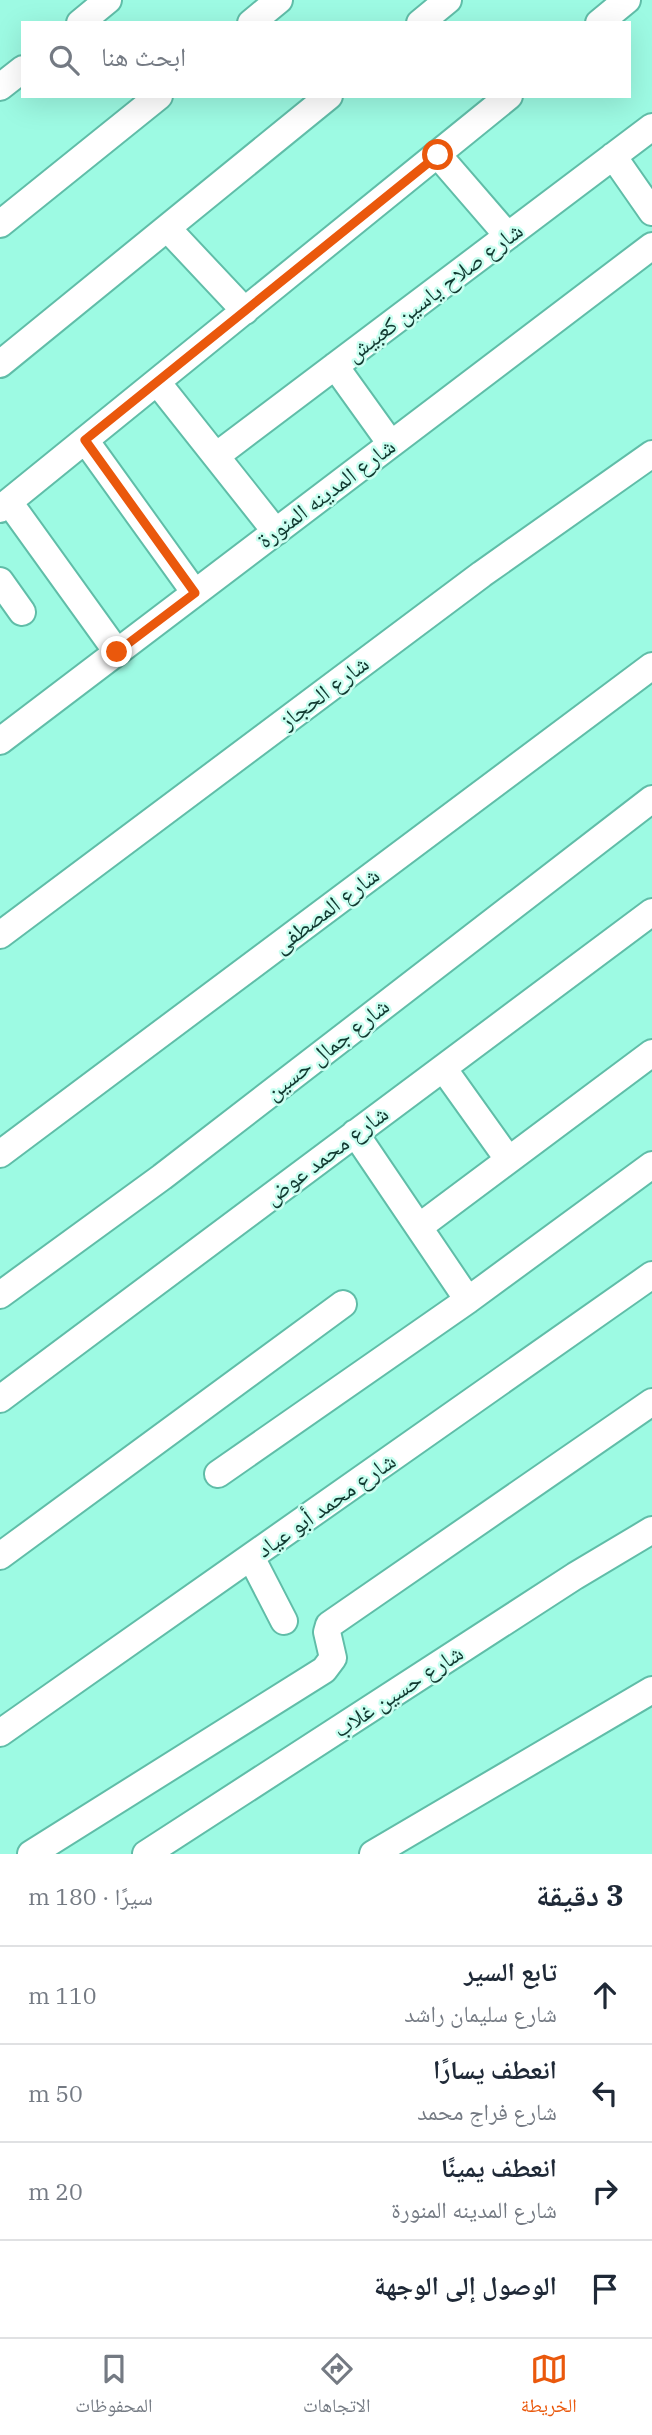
<!DOCTYPE html>
<html lang="ar">
<meta charset="utf-8">
<style>
:root{--surface:#fff;--page:#f6f6f7;--text:#1f2937;--muted:#747a83;--line:#e0e1e3;--accent:#ea580c}
body{margin:0;font-family:"IBM Plex Serif","Noto Naskh Arabic",serif;background:var(--page);color:var(--text);direction:rtl}
.stop{position:absolute;width:21px;height:21px;margin:-16px;border:5px solid #ea580c;border-radius:50%;background:#fff}
.stop.end{background:#ea580c;border-color:#fff;box-shadow:0 2px 7px #0008}
.list{margin:0;padding:0;list-style:none}
h2{display:flex;justify-content:space-between;align-items:center;height:91px;margin:0;padding:0 28px;font-size:30px}
h2 small{font-size:23px;font-weight:400;color:var(--muted)}
.list li{display:grid;grid-template-columns:46px 1fr auto;gap:21px;align-items:center;box-sizing:border-box;height:98px;padding:0 28px;border-top:2px solid var(--line)}
.list b{display:block;font-size:26px;white-space:nowrap}
.list p{margin:0;font-size:23px;white-space:nowrap;color:var(--muted)}
.list em{font-size:23px;font-style:normal;color:var(--muted)}
.icon{flex:none;width:38px;height:38px;fill:none;stroke:currentColor;stroke-width:2;stroke-linecap:round;stroke-linejoin:round}
.map{position:relative;flex:none;width:652px;height:1854px;overflow:hidden;direction:ltr}
.search{position:absolute;background:var(--surface);box-shadow:0 7px 28px #0002;left:21px;right:21px;top:21px;height:77px;display:flex;align-items:center;gap:18px;box-sizing:border-box;padding:0 24px;border-radius:0px;color:var(--muted);font-size:26px}
.sheet{height:483px;background:var(--surface)}
nav{display:flex;justify-content:space-around;align-items:center;box-sizing:border-box;height:98px;border-top:2px solid var(--line);background:var(--surface);font-size:19px;color:var(--muted)}
nav a{display:grid;justify-items:center;gap:4px}
nav .on{color:var(--accent)}
.map>svg:first-child{display:block}
.lines{fill:none;stroke-linecap:round;stroke-linejoin:round}
.street-casing{stroke:#60bda8;stroke-width:30}
.street{stroke:#fff;stroke-width:26}
.route{stroke:#ea580c;stroke-width:9}
.labels{text-anchor:middle;stroke-width:5;stroke-linejoin:round;paint-order:stroke}
.street-label{font-size:23px;fill:#113930;stroke:#cafff1}
</style>
<div class="map">
<svg width="652" height="1854" viewBox="0 0 652 1854">
<rect width="100%" height="100%" fill="#9dfae3"/>
<g class="lines">
<g class="street-casing">
<path id="street" d="M80,23L108,0
M251,23L279,0
M420,23L448,0
M599,23L627,0
M0,87L23,69
M438,155L508,236
M613,156L652,212
M0,224L159,96
M167,228L245,311
M0,364L329,96
M335,366L391,444
M157,382L276,532
M85,440L195,593
M216,456L652,127
M9,502L117,652
M0,509L509,96
M0,581L22,612
M0,741L652,246
M0,935L482,574L652,454
M443,1068L508,1159
M355,1133L468,1300
M0,1154L652,666
M419,1227L652,1053
M0,1295L162,1177L652,799
M0,1399L652,912
M218,1474L468,1300L652,1165
M0,1556L343,1304
M251,1557L284,1621
M0,1733L652,1275
M31,1854L324,1670L333,1658L327,1632L329,1625L652,1402
M146,1854L575,1576L652,1530
M373,1854L652,1690"/>
</g>
<use href="#street" class="street"/>
</g>
<g class="lines">
<path class="route" d="M117,652L195,593L85,440L438,155"/>
</g>
<g class="labels">
<g class="street-label">
<text transform="translate(434 292) rotate(-37)" y="8">شارع صلاح ياسين كعبيش</text>
<text transform="translate(326 493) rotate(-37)" y="8">شارع المدينه المنورة</text>
<text transform="translate(324 692) rotate(-37)" y="8">شارع الحجاز</text>
<text transform="translate(326 910) rotate(-37)" y="8">شارع المصطفى</text>
<text transform="translate(327 1049) rotate(-38)" y="8">شارع جمال حسين</text>
<text transform="translate(326 1155) rotate(-37)" y="8">شارع محمد عوض</text>
<text transform="translate(326 1505) rotate(-35)" y="8">شارع محمد أبو عياد</text>
<text transform="translate(398 1691) rotate(-33)" y="8">شارع حسين غلاب</text>
</g>
</g>
</svg>
<div class="stop" style="left:438px;top:155px"></div>
<div class="stop end" style="left:117px;top:652px"></div>
<div class="search"><svg class="icon" aria-label="search" viewBox="0 0 24 24"><circle cx="10" cy="10" r="6"/><path d="M15 15l6 6"/></svg>ابحث هنا</div>
</div>
<section class="sheet">
<h2>3 دقيقة<small>سيرًا · 180 m</small></h2>
<ul class="list">
<li><svg class="icon" aria-label="ahead" viewBox="0 0 24 24"><path d="M12 20V5M6 11l6-6 6 6"/></svg><div><b>تابع السير</b><p>شارع سليمان راشد</p></div><em>110 m</em></li>
<li><svg class="icon" aria-label="left" viewBox="0 0 24 24"><path d="M17 20v-9H6M10 6l-5 5 5 5"/></svg><div><b>انعطف يسارًا</b><p>شارع فراج محمد</p></div><em>50 m</em></li>
<li><svg class="icon" aria-label="right" viewBox="0 0 24 24"><path d="M7 20v-9h11M14 6l5 5-5 5"/></svg><div><b>انعطف يمينًا</b><p>شارع المدينه المنورة</p></div><em>20 m</em></li>
<li><svg class="icon" aria-label="arrive" viewBox="0 0 24 24"><path d="M6 21V4h12l-3 4 3 4H6"/></svg><div><b>الوصول إلى الوجهة</b></div></li>
</ul>
</section>
<nav>
<a class="on"><svg class="icon" aria-label="map" viewBox="0 0 24 24"><path d="M3 6l6-2 6 2 6-2v14l-6 2-6-2-6 2zM9 4v14M15 6v14"/></svg>الخريطة</a>
<a><svg class="icon" aria-label="directions" viewBox="0 0 24 24"><path d="M12 3l9 9-9 9-9-9zM9 14v-3h6M13 9l2 2-2 2"/></svg>الاتجاهات</a>
<a><svg class="icon" aria-label="saved" viewBox="0 0 24 24"><path d="M7 4h10v16l-5-4-5 4z"/></svg>المحفوظات</a>
</nav>
